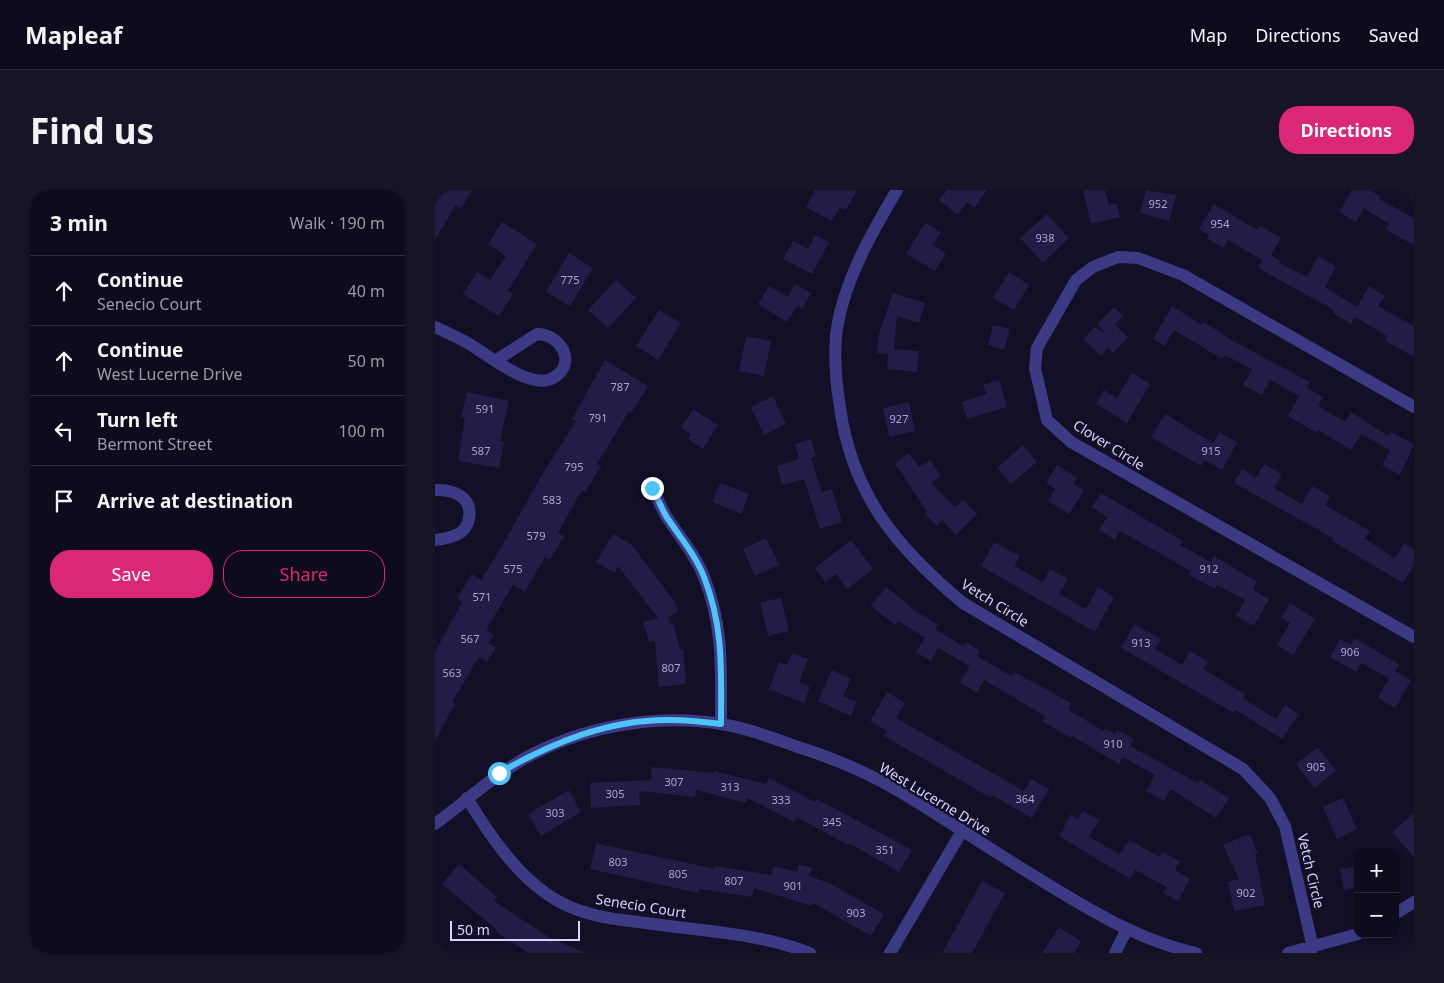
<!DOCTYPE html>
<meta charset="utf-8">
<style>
:root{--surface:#0e0b1c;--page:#171425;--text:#f1f3f6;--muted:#9b9ba3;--line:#2e2b3b;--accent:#db2777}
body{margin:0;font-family:"Noto Sans",sans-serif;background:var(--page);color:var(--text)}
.controls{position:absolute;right:15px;bottom:15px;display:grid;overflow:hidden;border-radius:10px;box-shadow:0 1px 4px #0004}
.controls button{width:45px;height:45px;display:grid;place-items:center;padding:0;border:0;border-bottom:1px solid var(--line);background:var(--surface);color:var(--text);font:25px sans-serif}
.scale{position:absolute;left:15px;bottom:12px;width:130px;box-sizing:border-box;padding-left:5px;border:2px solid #d9d4ff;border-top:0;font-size:14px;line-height:18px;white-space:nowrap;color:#d9d4ff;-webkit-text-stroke:4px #130f26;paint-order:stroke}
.stop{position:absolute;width:15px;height:15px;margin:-11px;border:4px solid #4fc3f7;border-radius:50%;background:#fff}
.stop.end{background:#4fc3f7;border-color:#fff;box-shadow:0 1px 5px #0008}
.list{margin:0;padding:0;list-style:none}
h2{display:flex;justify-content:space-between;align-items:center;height:65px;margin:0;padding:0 20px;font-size:21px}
h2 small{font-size:16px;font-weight:400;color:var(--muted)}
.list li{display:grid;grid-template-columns:32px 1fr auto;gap:15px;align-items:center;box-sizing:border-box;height:70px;padding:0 20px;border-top:1px solid var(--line)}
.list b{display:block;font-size:19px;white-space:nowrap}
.list p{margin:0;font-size:16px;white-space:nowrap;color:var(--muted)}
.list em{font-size:16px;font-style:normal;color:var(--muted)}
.actions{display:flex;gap:10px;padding:15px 20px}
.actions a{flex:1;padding:11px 0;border:1px solid var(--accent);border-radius:20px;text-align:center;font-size:18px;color:var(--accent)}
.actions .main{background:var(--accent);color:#fff}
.icon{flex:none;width:28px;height:28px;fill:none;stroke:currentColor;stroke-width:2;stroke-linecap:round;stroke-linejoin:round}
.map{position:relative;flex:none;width:979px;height:763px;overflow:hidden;border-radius:20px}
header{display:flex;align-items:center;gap:30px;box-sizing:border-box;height:70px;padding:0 25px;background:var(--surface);border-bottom:1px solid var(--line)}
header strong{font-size:24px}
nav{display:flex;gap:28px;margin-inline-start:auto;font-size:18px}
.intro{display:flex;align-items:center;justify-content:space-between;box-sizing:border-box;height:120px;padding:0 30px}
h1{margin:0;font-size:35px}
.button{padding:12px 22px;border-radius:20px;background:var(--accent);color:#fff;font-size:18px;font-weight:700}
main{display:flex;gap:30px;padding:0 30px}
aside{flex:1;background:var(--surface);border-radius:20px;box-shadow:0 1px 4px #0004}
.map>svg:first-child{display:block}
.building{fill:#241b47}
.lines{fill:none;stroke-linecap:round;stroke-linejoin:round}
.minor{stroke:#3d3a85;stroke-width:12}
.route{stroke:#4fc3f7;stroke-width:6}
.labels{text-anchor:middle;stroke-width:5;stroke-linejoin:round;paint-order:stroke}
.number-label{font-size:11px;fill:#aca6d1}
.street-label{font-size:14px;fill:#d9d4ff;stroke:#130f26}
</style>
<header>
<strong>Mapleaf</strong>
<nav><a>Map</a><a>Directions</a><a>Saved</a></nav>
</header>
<div class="intro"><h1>Find us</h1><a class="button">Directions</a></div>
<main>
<aside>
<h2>3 min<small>Walk · 190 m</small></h2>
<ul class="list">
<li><svg class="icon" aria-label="ahead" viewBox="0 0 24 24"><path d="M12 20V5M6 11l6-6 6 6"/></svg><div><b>Continue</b><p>Senecio Court</p></div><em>40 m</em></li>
<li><svg class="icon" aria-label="ahead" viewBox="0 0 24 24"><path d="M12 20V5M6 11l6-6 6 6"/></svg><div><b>Continue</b><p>West Lucerne Drive</p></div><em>50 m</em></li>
<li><svg class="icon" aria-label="left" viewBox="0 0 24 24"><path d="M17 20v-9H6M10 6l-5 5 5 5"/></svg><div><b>Turn left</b><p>Bermont Street</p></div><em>100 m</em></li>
<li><svg class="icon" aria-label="arrive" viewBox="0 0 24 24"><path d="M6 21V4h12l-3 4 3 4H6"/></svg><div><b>Arrive at destination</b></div></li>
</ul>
<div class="actions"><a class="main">Save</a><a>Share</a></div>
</aside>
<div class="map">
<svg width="979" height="763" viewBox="0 0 979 763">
<rect width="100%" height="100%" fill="#130f26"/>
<path class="building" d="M0,0H37L26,19L20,16L0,50Z
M380,0H422L411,20L405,17L397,31L371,17Z
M512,0H552L539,18L532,12L523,25L504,10Z
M648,0H670L674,15L682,13L685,27L656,34Z
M711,0L741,5L734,31L705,23Z
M917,0H935L946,7L944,9L979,28V55L951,40L954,34L929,18L921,32L904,22Z
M779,14L822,40L825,36L846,48L836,65L845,71L844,73L872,87L883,66L901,76L890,97L922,117L934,96L950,106L943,116L979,136V167L950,151L952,146L920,127L916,134L898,123L899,120L823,78L827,70L793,50L788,58L772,48L774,45L764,39Z
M612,24L634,48L608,73L585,48Z
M67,32L102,54L73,101L78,104L64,126L28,104L42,82L55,90L71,66L53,54Z
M490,33L506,42L498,55L511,63L500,81L471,64Z
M380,45L394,52L377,84L348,69L358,51L373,59Z
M134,63L158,78L135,116L111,102Z
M574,82L594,95L579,120L558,108Z
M181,90L201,108L173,138L153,120Z
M360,94L376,103L367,119L362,116L352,132L323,114L334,96L353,107Z
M458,103L490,113L484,133L462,126L459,159L484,161L482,182L452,179L453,164L442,163L444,144Z
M737,116L767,135L769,132L798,151L875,192L872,198L888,207L883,216L910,232L916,222L953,246L955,242L979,254L965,285L947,275L955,260L926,244L916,260L883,240L881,243L853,226L864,206L835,190L827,205L808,195L817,179L790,165L787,169L739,140L730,156L718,149Z
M679,117L688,126L680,135L693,147L678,163L673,158L666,166L648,149L660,137L669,143L663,133Z
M224,120L246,133L223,170L201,156Z
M558,135L575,139L569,160L553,155Z
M311,146L336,151L329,186L304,181Z
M170,170L213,196L197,222L194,221L162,274L166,276L150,302L147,300L123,343L129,346L115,370L110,367L90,402L78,395L51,440L59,445L54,453L61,457L52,472L44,467L17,512L20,514L0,551V462L27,412L22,408L37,384L46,390L67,356L105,288L141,231L137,229Z
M697,183L715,194L692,233L661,214L669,200L682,208Z
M564,190L572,217L532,229L527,212L552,204L548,195Z
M32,202L74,211L65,251L69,252L64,278L23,271L30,228L26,227Z
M338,206L351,234L329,245L316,217Z
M474,212L480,241L454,247L448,218Z
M258,219L283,235L268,259L253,249L256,244L246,238Z
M730,224L778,253L784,242L802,252L787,280L769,270L766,276L716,247Z
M376,249L381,266L376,268L387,302L397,299L407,332L385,339L369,289L347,295L342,276L364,269L360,254Z
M588,255L602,272L576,294L562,278Z
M474,263L484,277L495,270L506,286L496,293L520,317L528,310L542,324L521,345L507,330L502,336L490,324L492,322L460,273Z
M829,274L847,284L839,298L867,314L877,296L895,306L890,315L935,341L930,349L960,368L969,353L979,359V375L968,393L897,351L898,348L799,293L807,279L821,288Z
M622,275L642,288L639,294L649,300L634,324L613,311L620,299L611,293Z
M285,293L314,304L306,324L277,312Z
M666,303L748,351L745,355L776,372L779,366L822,392L818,400L834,409L819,436L801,426L810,410L782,395L780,399L754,385L756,381L685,341L680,350L664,340L672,327L657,317Z
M178,344L196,354L240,412L243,422L233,427L235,434L238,433L245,459H248L251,494L224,497L220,450L214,452L208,432L223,428L183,376L180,383L161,372Z
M331,348L344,375L320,386L308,359Z
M416,350L438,379L412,399L401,384L390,392L380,378Z
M559,352L585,366L579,376L608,392L615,379L633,389L624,404L651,419L663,397L679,407L660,442L546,376Z
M451,397L475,416L474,417L503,435L500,439L528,456L531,452L545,461L542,466L576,486L579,482L622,505L636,513L633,520L669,541L670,538L680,544L682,540L699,549L695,556L763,593L765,590L794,608L781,628L736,599L729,611L711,601L720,585L688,567L684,574L637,546L636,548L607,531L610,526L549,490L542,503L525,492L535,476L503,458L496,471L481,462L490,448L463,431L460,435L436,416Z
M346,408L354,441L333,446L325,412Z
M855,413L880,429L858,465L842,455L855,433L846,428Z
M699,434L726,449L720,459L747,475L755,461L773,472L768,479L810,504L808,508L841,529L850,515L864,524L847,549L801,520L799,523L686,458Z
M919,448L964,474L960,481L976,490L960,518L943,508L954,488L926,473L921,482L895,467L905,449L916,455Z
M357,463L373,469L364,492L375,497L369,513L334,499L344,472L352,475Z
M397,480L416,489L408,506L422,512L416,526L383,511Z
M452,502L470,513L461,528L589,601L596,589L614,599L597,628L557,605L556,608L449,546L452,541L435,531Z
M883,557L901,581L879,598L861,574Z
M217,577L278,583L279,581L331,594L334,588L380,612L382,609L477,660L464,682L414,653L413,655L362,627L359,632L313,608L311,613L261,600L260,607L204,601L205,615L156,618L155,593L216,590Z
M134,600L146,622L106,646L93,624Z
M908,608L922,639L902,649L888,617Z
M648,621L664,630L654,647L685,664L694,650L725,667L728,662L745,671L740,680L755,689L743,711L728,703L732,697L700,680L695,689L624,646L636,624L643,629Z
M979,623V667L957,642Z
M814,644L823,663L820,664L830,715L799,721L793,692L804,689L788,655Z
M162,650L164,654L280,679V676L336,685L339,676L362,682L364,674L377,678L374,686L394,693L449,724L436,746L378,713L377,716L319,698L317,707L264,699L263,703L155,679Z
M24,674L62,707L59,711L117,749L151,763H94L61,742L62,740L7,694Z
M923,676V697L909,700L905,679Z
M547,691L570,703L537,763H507Z
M624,737L646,751L639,763H607Z"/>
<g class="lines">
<path class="minor" d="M462,0C436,44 407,94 401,146C399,170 401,193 405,217C417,305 462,358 528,413L808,579L835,608L850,636L878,758
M0,137C11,142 21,147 31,152C51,163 95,201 118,188C143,174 126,144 102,144L60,171
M979,217L748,85L703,68L683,67L658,77L641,90L602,158L600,178L612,230L636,252L979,447
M217,298C222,307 226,317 231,326C244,346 260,364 269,387C289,437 286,482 286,534
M0,300C18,299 38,307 34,328C33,335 29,341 23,344C16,348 8,349 0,350
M32,608C58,651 93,703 143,720C165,728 188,730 211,733C266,741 323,743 375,763
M0,634C33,610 63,581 100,563C156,535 224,524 286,534C312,538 338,548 363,557C398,568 433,583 464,601C504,625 543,651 583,676C638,710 697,749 761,763
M960,724L979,712
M455,763L527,641
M680,763L692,739
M853,763L923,744"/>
</g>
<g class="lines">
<path class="route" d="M64,583C117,553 173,529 236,530C252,530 269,532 286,534C286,481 289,438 269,387C260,364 244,346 231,326C226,317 222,307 217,298"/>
</g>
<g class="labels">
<g class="number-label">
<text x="723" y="18">952</text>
<text x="785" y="38">954</text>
<text x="610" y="52">938</text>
<text x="135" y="94">775</text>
<text x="185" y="201">787</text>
<text x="50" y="223">591</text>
<text x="163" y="232">791</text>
<text x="464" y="233">927</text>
<text x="46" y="265">587</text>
<text x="776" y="265">915</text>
<text x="139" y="281">795</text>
<text x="117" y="314">583</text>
<text x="101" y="350">579</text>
<text x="78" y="383">575</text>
<text x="774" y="383">912</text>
<text x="47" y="411">571</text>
<text x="35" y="453">567</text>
<text x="706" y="457">913</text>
<text x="915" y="466">906</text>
<text x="236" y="482">807</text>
<text x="17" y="487">563</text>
<text x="678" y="558">910</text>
<text x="881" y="581">905</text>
<text x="239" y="596">307</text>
<text x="295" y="601">313</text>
<text x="180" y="608">305</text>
<text x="590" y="613">364</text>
<text x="346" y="614">333</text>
<text x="120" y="627">303</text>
<text x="397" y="636">345</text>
<text x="450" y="664">351</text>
<text x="183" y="676">803</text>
<text x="243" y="688">805</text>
<text x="299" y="695">807</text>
<text x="358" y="700">901</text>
<text x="811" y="707">902</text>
<text x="421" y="727">903</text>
</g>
<g class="street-label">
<text transform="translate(674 255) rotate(32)" y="5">Clover Circle</text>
<text transform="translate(560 413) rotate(32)" y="5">Vetch Circle</text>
<text transform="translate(500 609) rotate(31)" y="5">West Lucerne Drive</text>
<text transform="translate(876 681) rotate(77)" y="5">Vetch Circle</text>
<text transform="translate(206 716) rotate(9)" y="5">Senecio Court</text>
</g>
</g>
</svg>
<div class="controls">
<button>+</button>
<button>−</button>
</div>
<div class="scale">50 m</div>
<div class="stop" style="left:64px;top:583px"></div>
<div class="stop end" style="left:217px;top:298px"></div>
</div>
</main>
